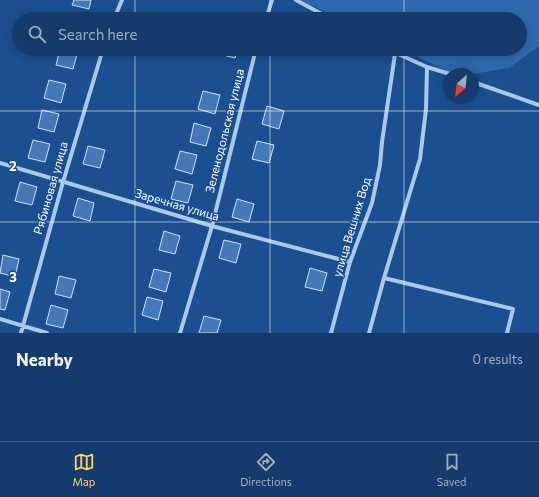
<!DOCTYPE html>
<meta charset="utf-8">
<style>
:root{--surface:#143b6b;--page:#1d4271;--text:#f1f3f6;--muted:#9dadc1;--line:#33557e;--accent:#ffd166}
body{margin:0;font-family:Commissioner,sans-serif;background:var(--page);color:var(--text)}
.compass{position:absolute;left:443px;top:68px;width:36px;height:36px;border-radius:50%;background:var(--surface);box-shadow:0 2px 10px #0003;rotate:207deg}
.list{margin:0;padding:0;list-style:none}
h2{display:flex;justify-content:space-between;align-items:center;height:52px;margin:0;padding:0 16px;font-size:17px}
h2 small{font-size:13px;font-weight:400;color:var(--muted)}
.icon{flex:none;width:22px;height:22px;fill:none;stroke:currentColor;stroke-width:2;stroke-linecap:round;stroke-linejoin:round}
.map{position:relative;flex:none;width:539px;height:333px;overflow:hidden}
.search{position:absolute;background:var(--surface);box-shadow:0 2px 10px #0003;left:12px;right:12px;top:12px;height:44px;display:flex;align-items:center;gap:10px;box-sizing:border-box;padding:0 14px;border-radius:22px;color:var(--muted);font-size:15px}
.sheet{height:108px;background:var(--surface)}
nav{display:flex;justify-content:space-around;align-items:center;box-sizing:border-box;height:56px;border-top:1px solid var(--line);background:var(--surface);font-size:11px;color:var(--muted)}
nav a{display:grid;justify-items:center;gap:2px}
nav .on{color:var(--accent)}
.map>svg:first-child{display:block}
.green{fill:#2e69ad}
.building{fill:#4478b7;stroke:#cfe3fa}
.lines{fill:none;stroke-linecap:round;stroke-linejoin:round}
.street{stroke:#a9c9ee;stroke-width:4}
.grid{fill:none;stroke:#fff;stroke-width:1;stroke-opacity:0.55}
.labels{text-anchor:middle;stroke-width:3;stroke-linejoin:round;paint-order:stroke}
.street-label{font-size:12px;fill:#fff;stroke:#1b4f8f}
.grid-label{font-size:13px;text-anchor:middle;font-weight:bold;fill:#fff;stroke:#1b4f8f;stroke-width:3;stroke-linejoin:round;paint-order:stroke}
</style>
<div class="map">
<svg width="539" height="333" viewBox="0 0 539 333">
<rect width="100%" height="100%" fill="#1b4f8f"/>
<path class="green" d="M301,0H539V46L509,68L473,74H454L402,49H520V19H340Z"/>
<path class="building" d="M74,0H91L89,9L72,5Z
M60,49L78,51L73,69L56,65Z
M220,49H238L235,58L219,54Z
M49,80L66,84L61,103L44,98Z
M203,91L220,95L215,114L198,109Z
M267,106L284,111L279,129L262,124Z
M42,110L59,114L54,132L38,128Z
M194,123L211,128L206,146L190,142Z
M33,140L50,144L45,162L28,158Z
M257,141L274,145L269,163L252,159Z
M88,146L105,150L100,168L83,164Z
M180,151L197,155L192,174L175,169Z
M176,181L193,185L188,203L171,199Z
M20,182L37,187L32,205L15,201Z
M78,198L94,203L90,221L73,216Z
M237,199L254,204L249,222L232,217Z
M164,231L180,236L175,254L159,250Z
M224,240L241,244L236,263L219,258Z
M3,255L19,259L15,277L0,273Z
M310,268L327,273L322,291L305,287Z
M154,269L171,273L166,292L149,287Z
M59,276L76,280L71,298L55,294Z
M0,289L10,292L5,310L0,309Z
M147,297L163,301L158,320L142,315Z
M51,305L68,310L63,328L46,324Z
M204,316L221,320L217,333H199Z"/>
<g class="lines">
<path class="street" d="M296,0L331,19
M114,19L122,0
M266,19L272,0
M387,49L427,67L450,74
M473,82L539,105
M0,163L212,226L350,262
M384,278L513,309L507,333
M0,319L47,333
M21,333L63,182L103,49
M180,333L212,226L256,49
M331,333L350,262L372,203L380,165L382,142L395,54
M369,333L384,278L420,159L426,109L427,67"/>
</g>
<path class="grid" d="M135,0V19M270,0V19M404,0V19M135,49V333M270,49V333M404,49V333M0,111H539M0,222H539"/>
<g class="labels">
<g class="street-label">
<text transform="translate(225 131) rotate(-76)" y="4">Зеленодольская улица</text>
<text transform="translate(51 188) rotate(-74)" y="4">Рябиновая улица</text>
<text transform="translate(177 205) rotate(16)" y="4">Заречная улица</text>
<text transform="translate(352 227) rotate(-73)" y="4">улица Вешних Вод</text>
</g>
</g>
<g class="grid-label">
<text x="13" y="171">2</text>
<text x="13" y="282">3</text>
</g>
</svg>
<svg class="compass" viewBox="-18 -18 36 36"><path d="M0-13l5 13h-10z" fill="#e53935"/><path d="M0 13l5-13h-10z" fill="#9dadc1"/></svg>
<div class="search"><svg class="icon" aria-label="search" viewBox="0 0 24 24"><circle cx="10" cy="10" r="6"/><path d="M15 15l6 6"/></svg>Search here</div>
</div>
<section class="sheet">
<h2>Nearby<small>0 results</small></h2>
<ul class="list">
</ul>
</section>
<nav>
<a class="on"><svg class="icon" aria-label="map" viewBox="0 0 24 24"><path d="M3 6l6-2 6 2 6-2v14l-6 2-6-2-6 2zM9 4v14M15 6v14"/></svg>Map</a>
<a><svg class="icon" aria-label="directions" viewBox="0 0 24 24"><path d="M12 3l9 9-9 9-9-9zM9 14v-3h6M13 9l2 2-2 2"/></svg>Directions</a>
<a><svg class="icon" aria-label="saved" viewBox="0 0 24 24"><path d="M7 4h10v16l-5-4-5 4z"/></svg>Saved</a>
</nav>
